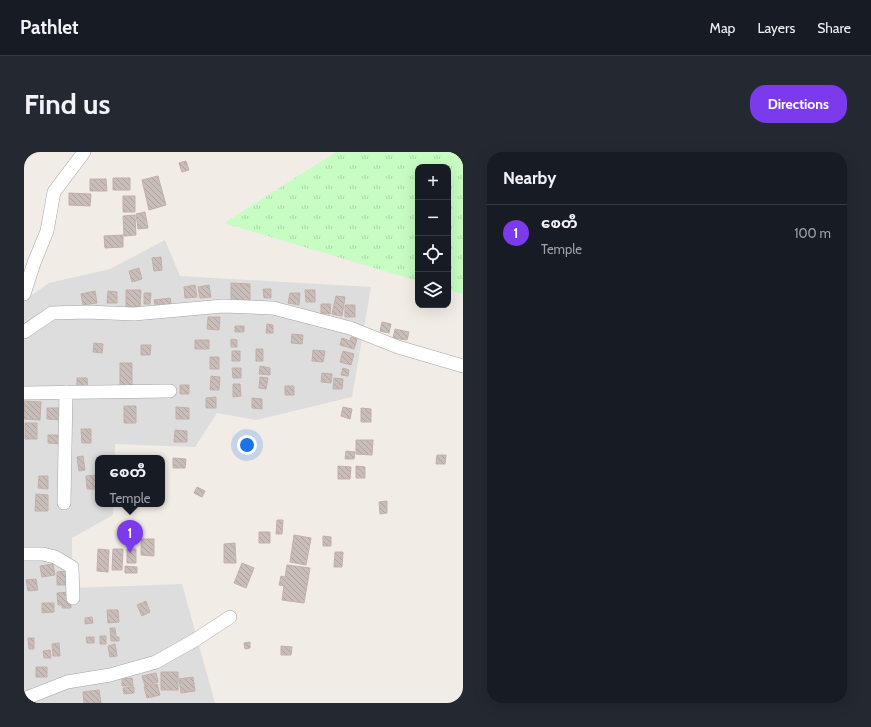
<!DOCTYPE html>
<meta charset="utf-8">
<style>
:root{--surface:#171b24;--page:#242831;--text:#f1f3f6;--muted:#9ea1a6;--line:#363941;--accent:#7c3aed}
body{margin:0;font-family:Cabin,"Noto Sans Myanmar",sans-serif;background:var(--page);color:var(--text)}
.controls{position:absolute;right:12px;top:12px;display:grid;overflow:hidden;border-radius:8px;box-shadow:0 4px 16px #0002}
.controls button{width:36px;height:36px;display:grid;place-items:center;padding:0;border:0;border-bottom:1px solid var(--line);background:var(--surface);color:var(--text);font:20px sans-serif}
.you{position:absolute;left:223px;top:293px;width:14px;height:14px;margin:-10px;border:3px solid #fff;border-radius:50%;background:#1a73e8;box-shadow:0 0 0 6px #1a73e833}
.badge{display:grid;place-items:center;width:26px;height:26px;border-radius:50%;background:var(--accent);color:#fff;font-size:13px;font-weight:700}
.pin{position:absolute;translate:-50% -33px;filter:drop-shadow(0 1px 2px #0008)}
.pin::after{content:'';position:absolute;top:21px;width:14px;height:12px;background:inherit;clip-path:polygon(0 0,100% 0,50% 100%)}
.popup{position:absolute;left:71px;top:303px;width:70px;height:52px;box-sizing:border-box;display:grid;place-content:center;border-radius:8px;background:var(--surface);filter:drop-shadow(0 1px 3px #0005);font-size:13px;white-space:nowrap;color:var(--muted)}
.popup b{font-size:15px;color:var(--text)}
.popup::after{content:'';position:absolute;left:50%;top:100%;margin-left:-8px;border:8px solid transparent;border-top-color:var(--surface)}
.list{margin:0;padding:0;list-style:none}
h2{display:flex;justify-content:space-between;align-items:center;height:52px;margin:0;padding:0 16px;font-size:17px}
h2 small{font-size:13px;font-weight:400;color:var(--muted)}
.list li{display:grid;grid-template-columns:26px 1fr auto;gap:12px;align-items:center;box-sizing:border-box;height:56px;padding:0 16px;border-top:1px solid var(--line)}
.list b{display:block;font-size:15px;white-space:nowrap}
.list p{margin:0;font-size:13px;white-space:nowrap;color:var(--muted)}
.list em{font-size:13px;font-style:normal;color:var(--muted)}
.icon{flex:none;width:22px;height:22px;fill:none;stroke:currentColor;stroke-width:2;stroke-linecap:round;stroke-linejoin:round}
.map{position:relative;flex:none;width:439px;height:551px;overflow:hidden;border-radius:16px}
header{display:flex;align-items:center;gap:24px;box-sizing:border-box;height:56px;padding:0 20px;background:var(--surface);border-bottom:1px solid var(--line)}
header strong{font-size:19px}
nav{display:flex;gap:22px;margin-inline-start:auto;font-size:14px}
.intro{display:flex;align-items:center;justify-content:space-between;box-sizing:border-box;height:96px;padding:0 24px}
h1{margin:0;font-size:28px}
.button{padding:10px 18px;border-radius:16px;background:var(--accent);color:#fff;font-size:14px;font-weight:700}
main{display:flex;gap:24px;padding:0 24px}
aside{flex:1;background:var(--surface);border-radius:16px;box-shadow:0 4px 16px #0002}
.map>svg:first-child{display:block}
.residential{fill:#dedddd}
.park{fill:url(#park-tufts)}
.building{fill:url(#building-back-hatch);stroke:#c4afa8}
.lines{fill:none;stroke-linecap:round;stroke-linejoin:round}
.minor-casing{stroke:#a4a4a4;stroke-width:14}
.minor{stroke:#fff;stroke-width:13}
</style>
<header>
<strong>Pathlet</strong>
<nav><a>Map</a><a>Layers</a><a>Share</a></nav>
</header>
<div class="intro"><h1>Find us</h1><a class="button">Directions</a></div>
<main>
<div class="map">
<svg width="439" height="551" viewBox="0 0 439 551">
<defs>
<pattern id="park-tufts" width="24" height="20" patternUnits="userSpaceOnUse"><rect width="24" height="20" fill="#c7fcc2"/><path d="M3 7l-1-3M5 7V3M7 7l1-3M15 17l-1-3M17 17v-4M19 17l1-3" fill="none" stroke="#abd8a6"/></pattern>
<pattern id="building-back-hatch" width="6" height="6" patternUnits="userSpaceOnUse"><rect width="6" height="6" fill="#c9bdb9"/><path d="M-1 5l2 2M0 0l6 6M5-1l2 2" fill="none" stroke="#aca29f"/></pattern>
</defs>
<rect width="100%" height="100%" fill="#f1ece6"/>
<path class="residential" d="M141,88L156,124L347,135L328,245L232,268L193,261L171,295L91,292V306H74V352H90L89,363L48,386V436L158,432L191,551H0V146L8,143L25,131L86,117Z"/>
<path class="park" d="M312,0H439V142L424,138V15H394V129L200,71Z"/>
<path class="building" d="M162,9L165,18L158,20L155,11Z
M134,24L142,53L125,58L118,28Z
M89,26H106V38H89Z
M66,27H82L83,39H66Z
M45,41L67,42L66,54L45,53Z
M99,44H111V60H99Z
M121,60L124,76L114,77L112,62Z
M111,63L112,83L100,84L99,64Z
M99,83V95L81,96L80,84Z
M137,105L138,118L130,119L128,106Z
M115,116L118,127L108,130L105,119Z
M207,131L226,132V150L207,149Z
M171,133L173,145L161,146L160,135Z
M185,133L187,145L176,146L174,135Z
M239,137H247V146H240Z
M102,138H117L116,155H102Z
M281,138H291V150H282Z
M71,139L73,151L59,153L57,142Z
M84,139L93,140V151H83Z
M120,141H127L126,152H120Z
M266,141H276L275,153L264,151Z
M312,144L321,145L318,164L308,162Z
M146,146L148,157L132,159L130,148Z
M297,152H307L306,162L297,161Z
M321,153H331V165H321Z
M184,165H196L195,178L183,177Z
M358,170L367,172L365,181L356,179Z
M243,172L249,173V181H242Z
M211,174H220V180H211Z
M371,177L385,180L383,188L369,186Z
M268,182L279,183L278,192L267,191Z
M327,185L333,187L330,197L316,193L318,186L326,189Z
M207,187L213,188V195H207Z
M171,188H185V197H171Z
M70,191L79,192L78,201L69,200Z
M117,193H127L126,203H117Z
M232,197H239V209H232Z
M289,198L301,199L299,210L288,209Z
M208,199H216V209H208Z
M319,199L330,202L327,213L316,210Z
M186,205H195V217H186Z
M96,211H108V234H96Z
M236,214L246,216V223L235,222Z
M208,216H217V226H209Z
M319,216L325,218L324,224L317,223Z
M298,221L308,222L307,231L297,230Z
M187,224L196,225L195,238H186Z
M236,225L244,226L242,237L235,236Z
M53,226H63L64,239H53Z
M310,226L319,227L318,237H309Z
M209,232H216L217,244L209,245Z
M156,233H165V242H156Z
M261,234H270V243H261Z
M192,245V256H182V246Z
M228,246L238,247V257L228,256Z
M0,249L17,250L16,268L0,267Z
M100,254H112V271H100Z
M152,255L165,256V267H152Z
M319,255L328,257L326,267L317,264Z
M23,256H37V268L23,267Z
M337,256L347,257V270H337Z
M1,271H13V287H1Z
M57,277H67V291H58Z
M151,278L163,279V290H150Z
M24,283H38L37,292L24,291Z
M332,288H349L348,303L332,302Z
M322,299L331,300L330,307H321Z
M413,303H422L421,312H412Z
M59,304L61,318L55,319L53,305Z
M149,306L162,307L161,316H149Z
M314,314L327,315L326,327H314Z
M332,314L341,315V326H332Z
M72,323L73,337H63L62,324Z
M15,324H24V337L14,336Z
M173,335L181,339L178,345L170,341Z
M12,342L24,343V359H11Z
M363,349V361L356,362L355,350Z
M253,368H259L258,382H252Z
M235,380H246V391H235Z
M270,383L287,386L282,413L266,410Z
M299,384L307,385V394H299Z
M117,387H130V404L117,403Z
M211,391L212,411H200V392Z
M74,397L85,398L84,420L73,419Z
M89,397H99L98,418H88Z
M103,397H112V411H103Z
M311,400H319L318,415H310Z
M218,411L230,416L222,436L210,431Z
M29,412L31,423L18,425L16,414Z
M263,413L286,416L280,451L258,448L260,434L255,433L257,424L261,425Z
M101,414L113,415V421H101Z
M43,419L44,433H33V420Z
M12,427L14,438L4,439L2,428Z
M46,440L47,456H38V453H34L33,441Z
M122,449L126,460L118,464L113,453Z
M18,451H30V460L18,461Z
M83,458H94L95,470L84,471Z
M68,465L69,471L61,472V466Z
M86,476H91L92,485H95V489H87Z
M76,484H82V492H76Z
M62,485H70V491H63Z
M4,486H10V497H5Z
M226,490V496L221,497L220,491Z
M35,491L36,504H29L28,492Z
M91,492L93,504L86,505L84,494Z
M257,494L268,495L267,503H257Z
M26,498L27,506H20L19,499Z
M12,515H23V525H12Z
M137,520H154V538H137Z
M132,521L134,530L121,534L118,524Z
M169,525L171,539L157,541L155,527Z
M108,526L109,534H98V527Z
M133,532L136,543L123,546L120,535Z
M110,535V541L100,542L99,536Z
M75,538L77,551H60L59,540Z"/>
<g class="lines">
<g class="minor-casing">
<path id="minor" d="M0,142L10,111L23,79L30,40L60,0
M0,180L28,161L63,160L110,162L199,154L249,156L326,176L374,195L439,214
M0,241L146,239
M40,351L42,240
M0,402H19L31,405L48,415L49,446
M0,547L43,530L86,523L132,510L171,488L206,465"/>
</g>
<use href="#minor" class="minor"/>
</g>
</svg>
<div class="controls">
<button>+</button>
<button>−</button>
<button><svg class="icon" aria-label="locate" viewBox="0 0 24 24"><circle cx="12" cy="12" r="6"/><path d="M12 2v4M12 18v4M2 12h4M18 12h4"/></svg></button>
<button><svg class="icon" aria-label="layers" viewBox="0 0 24 24"><path d="M12 4l9 5-9 5-9-5zM3 14l9 5 9-5"/></svg></button>
</div>
<div class="you"></div>
<div class="pin badge" style="left:106px;top:401px">1</div>
<div class="popup"><b>စေတီ</b>Temple</div>
</div>
<aside>
<h2>Nearby<small></small></h2>
<ul class="list">
<li><span class="badge">1</span><div><b>စေတီ</b><p>Temple</p></div><em>100 m</em></li>
</ul>
</aside>
</main>
